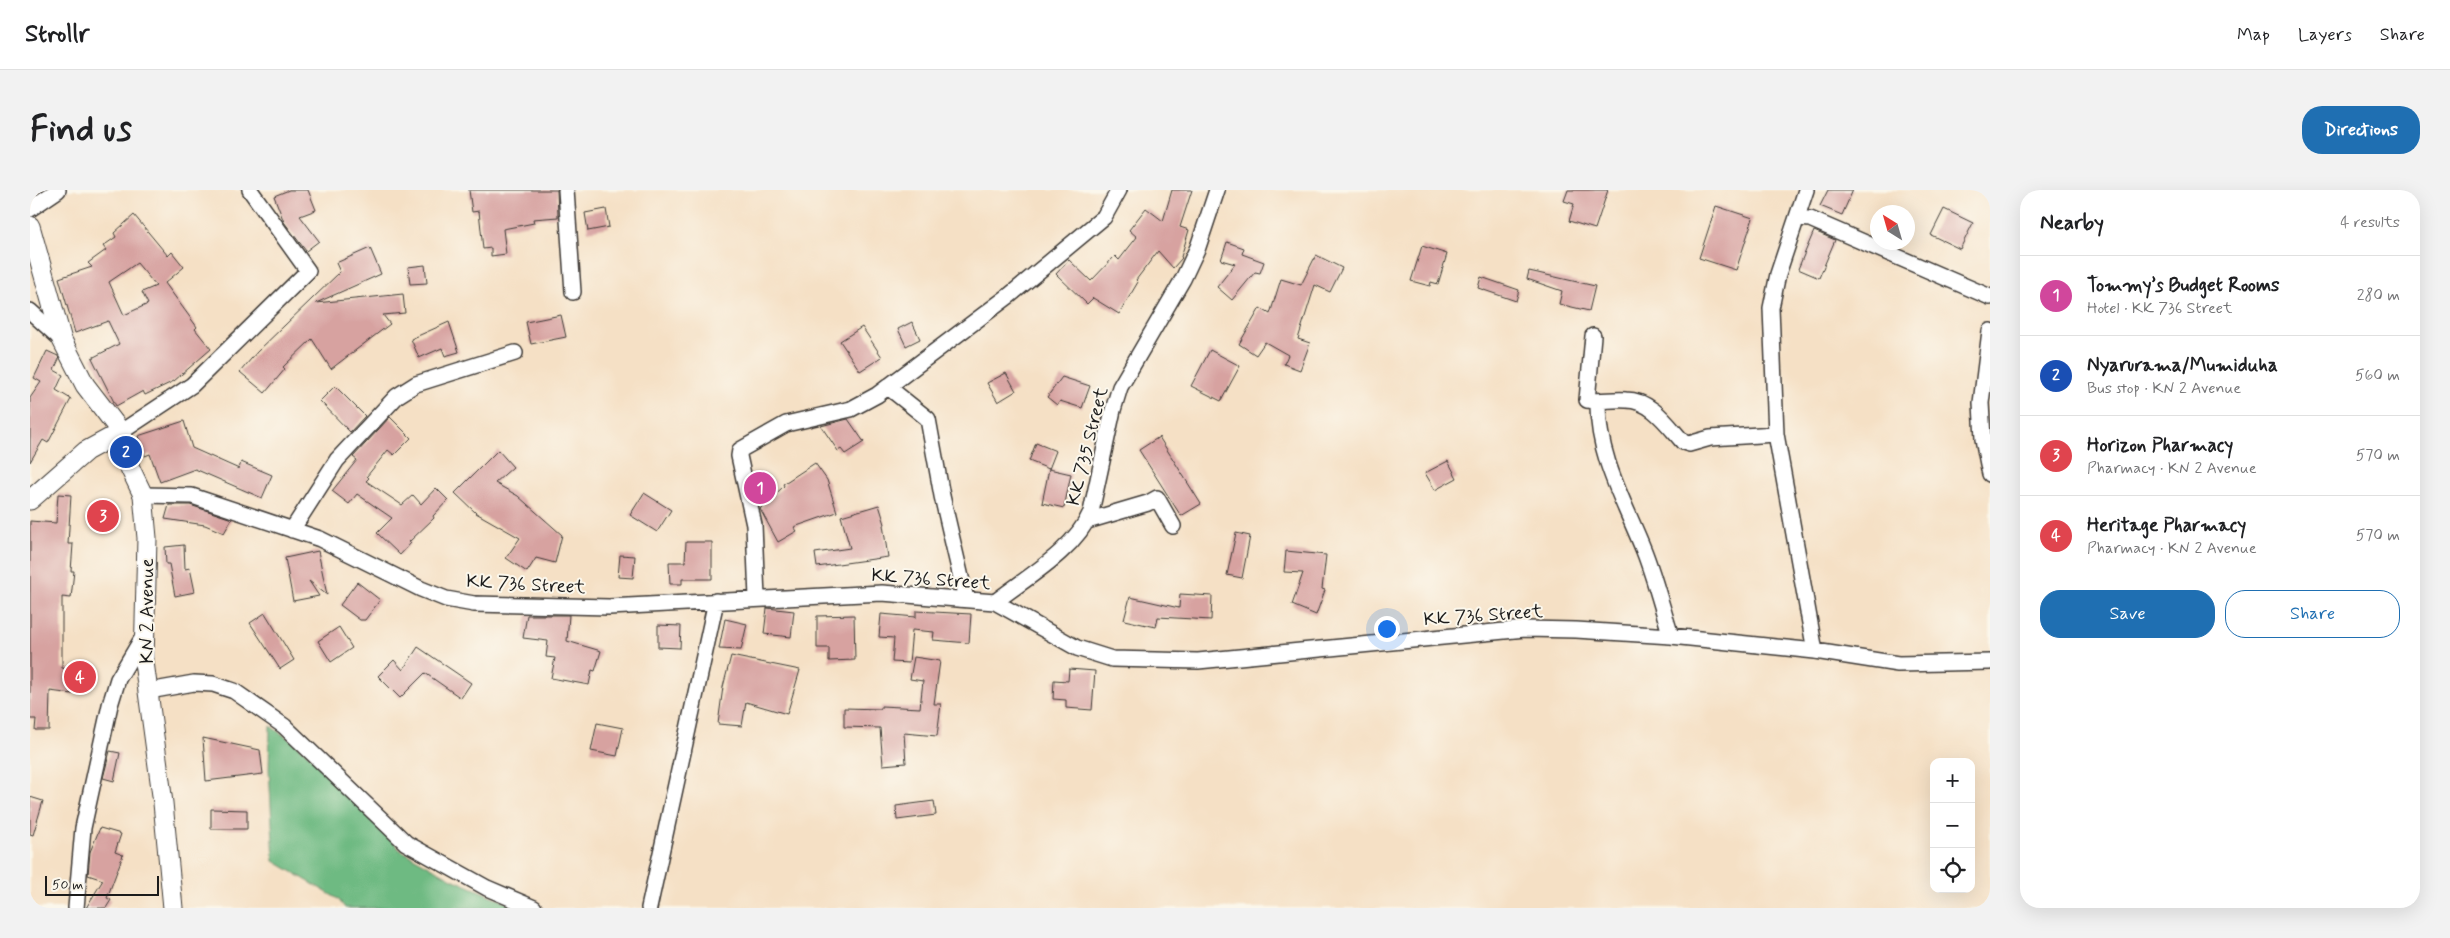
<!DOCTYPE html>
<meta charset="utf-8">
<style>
:root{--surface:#fff;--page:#f2f2f2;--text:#202124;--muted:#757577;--line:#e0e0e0;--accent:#1f6fb2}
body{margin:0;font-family:Mynerve,sans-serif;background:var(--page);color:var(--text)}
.controls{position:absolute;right:15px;bottom:15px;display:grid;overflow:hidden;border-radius:10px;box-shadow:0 5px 20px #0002}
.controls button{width:45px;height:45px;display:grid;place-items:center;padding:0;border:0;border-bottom:1px solid var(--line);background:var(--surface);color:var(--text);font:25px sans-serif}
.compass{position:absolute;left:1840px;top:15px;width:45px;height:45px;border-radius:50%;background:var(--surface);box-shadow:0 5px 20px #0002;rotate:323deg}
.scale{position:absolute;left:15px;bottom:12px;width:114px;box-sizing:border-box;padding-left:5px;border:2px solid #1c1c1c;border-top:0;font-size:14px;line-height:18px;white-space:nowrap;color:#1c1c1c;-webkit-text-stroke:4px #fbf7ec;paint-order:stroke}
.you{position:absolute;left:1356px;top:438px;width:18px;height:18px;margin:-12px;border:4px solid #fff;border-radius:50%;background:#1a73e8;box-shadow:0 0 0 8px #1a73e833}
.badge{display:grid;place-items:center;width:32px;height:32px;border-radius:50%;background:var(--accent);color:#fff;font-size:16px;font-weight:700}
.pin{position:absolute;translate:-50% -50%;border:2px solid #fff;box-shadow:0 1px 5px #0006}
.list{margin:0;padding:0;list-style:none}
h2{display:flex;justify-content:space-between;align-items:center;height:65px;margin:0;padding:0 20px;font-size:21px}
h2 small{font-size:16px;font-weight:400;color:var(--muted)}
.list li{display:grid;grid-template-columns:32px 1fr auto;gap:15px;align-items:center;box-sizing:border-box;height:80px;padding:0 20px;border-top:1px solid var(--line)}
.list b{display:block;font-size:19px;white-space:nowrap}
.list p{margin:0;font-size:16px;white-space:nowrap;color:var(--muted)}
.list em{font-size:16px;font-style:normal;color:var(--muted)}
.actions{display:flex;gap:10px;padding:15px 20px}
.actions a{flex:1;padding:11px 0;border:1px solid var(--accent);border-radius:20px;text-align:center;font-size:18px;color:var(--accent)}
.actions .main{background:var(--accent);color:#fff}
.icon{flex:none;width:28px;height:28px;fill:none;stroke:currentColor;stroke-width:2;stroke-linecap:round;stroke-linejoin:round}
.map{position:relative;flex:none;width:1960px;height:718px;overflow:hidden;border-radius:20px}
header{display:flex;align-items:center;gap:30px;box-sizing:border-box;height:70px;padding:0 25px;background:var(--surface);border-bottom:1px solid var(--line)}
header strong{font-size:24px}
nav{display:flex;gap:28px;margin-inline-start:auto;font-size:18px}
.intro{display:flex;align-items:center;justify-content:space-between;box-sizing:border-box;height:120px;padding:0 30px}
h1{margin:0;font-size:35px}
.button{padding:12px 22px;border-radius:20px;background:var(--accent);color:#fff;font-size:18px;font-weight:700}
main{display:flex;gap:30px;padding:0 30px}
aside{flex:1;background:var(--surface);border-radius:20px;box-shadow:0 5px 20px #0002}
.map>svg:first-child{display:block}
.forest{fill:#6eba82;stroke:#456b4f}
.building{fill:#d7a2a0;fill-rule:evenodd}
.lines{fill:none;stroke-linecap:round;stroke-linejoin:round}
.minor-casing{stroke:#3d3935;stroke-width:18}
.major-casing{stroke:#3d3935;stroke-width:21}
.minor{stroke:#fff;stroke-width:15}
.major{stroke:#fff;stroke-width:19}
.labels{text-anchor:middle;stroke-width:4;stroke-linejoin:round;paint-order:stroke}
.street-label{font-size:19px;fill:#1c1c1c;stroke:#fbf7ec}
</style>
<header>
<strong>Strollr</strong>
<nav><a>Map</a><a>Layers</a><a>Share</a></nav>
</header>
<div class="intro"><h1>Find us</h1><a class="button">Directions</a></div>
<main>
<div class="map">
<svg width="1960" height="718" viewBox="0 0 1960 718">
<rect width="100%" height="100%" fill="#fbf7ec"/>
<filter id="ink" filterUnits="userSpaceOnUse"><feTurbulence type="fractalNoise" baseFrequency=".02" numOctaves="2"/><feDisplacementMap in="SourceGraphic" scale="10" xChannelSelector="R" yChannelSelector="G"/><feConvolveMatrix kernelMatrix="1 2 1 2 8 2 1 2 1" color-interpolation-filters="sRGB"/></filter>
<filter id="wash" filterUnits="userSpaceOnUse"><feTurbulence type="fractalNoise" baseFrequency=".0096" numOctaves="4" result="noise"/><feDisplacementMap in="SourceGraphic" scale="20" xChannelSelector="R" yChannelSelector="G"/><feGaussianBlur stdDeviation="1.12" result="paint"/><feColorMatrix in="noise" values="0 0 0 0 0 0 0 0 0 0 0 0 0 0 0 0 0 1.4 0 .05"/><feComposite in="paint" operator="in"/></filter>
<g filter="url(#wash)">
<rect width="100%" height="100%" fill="#f5e0c5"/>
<path class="forest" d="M240,536L264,552L343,621L369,659L422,689L489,718H315L308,709L244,671L239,579Z"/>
<g id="blocks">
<path class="building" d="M259,0H278L286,20L270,26L289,51L276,61L254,32L244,6Z
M439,0H527L528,27L503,29L504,33L473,39L476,64L461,66V58L453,59L449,21L442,22Z
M1142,0H1162L1150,37L1159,40L1151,67L1152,68L1143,78L1128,61L1106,90L1108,92L1089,124L1063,108L1057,114L1026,84L1039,70L1061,91L1085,66L1089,70L1107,47L1099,40L1116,18L1133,31Z
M1538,0H1578L1565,39L1539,31L1544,14L1534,11Z
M1798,0H1823L1812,25L1790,16Z
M1686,16L1723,28L1706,80L1669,68Z
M576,19L579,37L558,41L555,23Z
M1914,19L1943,33L1930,59L1901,45Z
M104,25L138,66L142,62L154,77L135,93L167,137L165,139L181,159L144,191L115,205L113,201L86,216L62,168L89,154L78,131L45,143L29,88L62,77L58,73L76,60L73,56L86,47L84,43ZM107,73L126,96L112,102L118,114L94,125L79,92Z
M1784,41L1805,50L1789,88L1768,79Z
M1197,52L1214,58L1212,64L1234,72L1230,83L1225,82L1202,110L1187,97L1205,74L1191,70Z
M1392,56L1417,64L1408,94L1401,92L1400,96L1381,91Z
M340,58L351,84L286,113L373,104L375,123L353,125L360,134L301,179L282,149L253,177L255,179L235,203L210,182L227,162L310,82L306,73Z
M1286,65L1312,78L1300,102L1285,95L1268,149L1280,153L1270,180L1254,174L1258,165L1235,152L1226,165L1209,154L1230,118L1240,124L1251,89L1271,95Z
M395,75L397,93L380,94L378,77Z
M1499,81L1565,96L1559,121L1529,114L1532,101L1497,89Z
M1451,87L1489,100L1486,111L1448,98Z
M531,125L536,147L501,154L496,132Z
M419,132L429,162L415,166L412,158L389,168L381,149Z
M882,132L890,149L876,156L868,139Z
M832,137L852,167L830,181L810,151Z
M1180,160L1210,176L1191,211L1161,196Z
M17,161L28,166L29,169L24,180L33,185L26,200L41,209L18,253L13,250L0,272V208L11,192L4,188Z
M976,183L986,201L968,212L957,193Z
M1032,187L1060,196L1052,218L1030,211L1027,215L1017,207Z
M305,196L335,226L320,242L290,211Z
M360,227L381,248L364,265L358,260L337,286L339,288L336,291L372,315L383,305L391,314L406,298L418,310L403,326L404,328L379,352L381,353L370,365L347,343L362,328L327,304L319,314L302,301L327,270L323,267Z
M818,229L834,252L815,264L811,259L808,261L791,236Z
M154,231L162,258L209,279L211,272L242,285L232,308L165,279L130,292L120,264L115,266L108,246Z
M1129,247L1171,314L1151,326L1109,260Z
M1006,253L1026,261L1019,279L999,271Z
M468,260L483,277L465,293L488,306L532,345L525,373L506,368L497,382L476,368L490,348L446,323L425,303Z
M1418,271L1427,288L1405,300L1395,283Z
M785,273L797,290L807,322L764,337L767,341L748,352L730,319L754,296L753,294Z
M1019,279L1041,284L1034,318L1012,313Z
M614,303L641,320L627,342L600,325Z
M28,304L41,305L38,354H43L41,381H44L41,408L32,407V478L47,480L43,504L20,501L19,540H5L6,529H0V331L26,333Z
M139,315H160L202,329L194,343L175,335L135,329Z
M849,315L855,334L853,335L858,367L787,377L785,363L820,358L811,326Z
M1206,343L1220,346L1212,388L1197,385Z
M656,352H682V389H652V394H640L639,372H655Z
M154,355L155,379L160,378L165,402L145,406L139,374H136L135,357Z
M288,361L297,405L279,391L289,406L263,411L255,368Z
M1256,361L1296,365L1292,399L1295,400L1286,425L1262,415L1273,383L1254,382Z
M590,365L605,366L603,388L588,387Z
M327,392L350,410L335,430H330L310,415Z
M1150,404L1182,406L1181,430L1128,427L1126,437L1094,430L1100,407L1149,418Z
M737,418L764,421L761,447L734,444Z
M886,421L941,424L939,453L903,450L904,442L882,440L879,473L862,472L864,448L849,447L851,424L886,427Z
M235,423L264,470L250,479L220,433Z
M497,425H539L537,451L571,461L565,481L562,480L559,495L521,488L525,468L516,467L518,451L493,448Z
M824,425L825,470L799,471V458H787V426Z
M695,429L717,434L711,460L689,459Z
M628,435L651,436L650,458L628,457Z
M309,437L322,458L301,472L288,451Z
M388,457L441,493L431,508L395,483L370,508L348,486L364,470L373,480Z
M701,466L770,480L757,524L716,512L712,536L688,534L693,497Z
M884,467L910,471L904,514H911L907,546L874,543L876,573L853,575L850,538L814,537V518L851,519V516L890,518L893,491L880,489Z
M1039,479L1065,481L1062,520L1036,518V510L1023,509L1024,490L1038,491Z
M567,533L593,538L587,566L561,561Z
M173,548L230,560L233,584L176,591Z
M80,561L90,563L84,591L73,588Z
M0,607L13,611L3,645L0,644Z
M904,611L906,625L867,630L866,616Z
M181,619L217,620V639H181Z
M70,638L91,644L85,662L93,665L77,708L81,710L76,718H56L73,690L58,685L60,662Z"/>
</g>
</g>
<g filter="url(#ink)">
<use href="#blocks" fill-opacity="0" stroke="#3d3935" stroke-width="1"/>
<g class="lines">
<g class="minor-casing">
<path id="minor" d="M536,0L543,102
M1776,0L1748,84L1741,118L1746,244L1785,461
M0,19L28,0
M1768,28L1780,29L1960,107
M0,121L32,150
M1960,141L1951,213L1953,249L1960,284
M1563,146L1557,210C1570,212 1582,209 1596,210C1621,210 1637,234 1653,252L1659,254L1680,248L1746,244
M858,197L898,229L912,306L936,409
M1568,212C1567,266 1595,313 1614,361C1625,389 1632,418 1641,446
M91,242L162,195L278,81L220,0
M113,305L162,306L290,349L391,399L416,409L444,414L579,417L852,403L965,412L1047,458L1082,469L1168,471L1495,439L1546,440L1641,446L1785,461L1868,474L1960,472
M1057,331L1118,313L1127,308L1143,336
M262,340L307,270L367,206L386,194L485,163
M727,408L724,335L709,266L710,260L756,234L821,219L847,205L980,105L1074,27L1089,0
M965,412C997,387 1045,360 1061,322L1083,220L1090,197L1153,89L1168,57L1187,0
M119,501L164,493L183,494L204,501L254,536L376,653L457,698L504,718
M46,718L53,638L80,515L88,489L113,447
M619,718L686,411"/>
</g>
<g class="major-casing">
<path id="major" d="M0,36L32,150L55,195L91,242L100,278L113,305L117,348L114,472L133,613L143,718
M0,310L56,261L91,242"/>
</g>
<use href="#minor" class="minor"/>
<use href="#major" class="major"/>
</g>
</g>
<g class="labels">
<g class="street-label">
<text transform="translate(1056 256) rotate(-76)" y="7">KK 735 Street</text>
<text transform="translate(901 388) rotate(4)" y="7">KK 736 Street</text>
<text transform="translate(496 393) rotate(3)" y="7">KK 736 Street</text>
<text transform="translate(116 421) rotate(-90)" y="7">KN 2 Avenue</text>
<text transform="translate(1453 424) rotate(-4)" y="7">KK 736 Street</text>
</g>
</g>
</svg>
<div class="controls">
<button>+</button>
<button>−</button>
<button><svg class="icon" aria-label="locate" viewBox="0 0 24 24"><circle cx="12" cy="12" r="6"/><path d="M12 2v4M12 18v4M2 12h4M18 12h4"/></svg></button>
</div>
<svg class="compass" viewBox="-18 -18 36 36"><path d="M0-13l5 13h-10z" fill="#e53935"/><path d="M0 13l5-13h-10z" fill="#757577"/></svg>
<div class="scale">50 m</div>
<div class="you"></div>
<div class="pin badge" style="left:730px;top:298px;background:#d1479c">1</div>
<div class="pin badge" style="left:96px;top:262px;background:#1a4fb4">2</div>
<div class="pin badge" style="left:73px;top:326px;background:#e0444e">3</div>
<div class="pin badge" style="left:50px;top:487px;background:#e0444e">4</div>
</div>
<aside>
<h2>Nearby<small>4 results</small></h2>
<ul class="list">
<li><span class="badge" style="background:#d1479c">1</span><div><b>Tommy’s Budget Rooms</b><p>Hotel · KK 736 Street</p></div><em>280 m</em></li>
<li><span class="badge" style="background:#1a4fb4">2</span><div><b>Nyarurama/Mumiduha</b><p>Bus stop · KN 2 Avenue</p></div><em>560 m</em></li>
<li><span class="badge" style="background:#e0444e">3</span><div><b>Horizon Pharmacy</b><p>Pharmacy · KN 2 Avenue</p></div><em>570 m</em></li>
<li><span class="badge" style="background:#e0444e">4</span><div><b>Heritage Pharmacy</b><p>Pharmacy · KN 2 Avenue</p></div><em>570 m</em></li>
</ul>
<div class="actions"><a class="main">Save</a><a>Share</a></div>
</aside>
</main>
